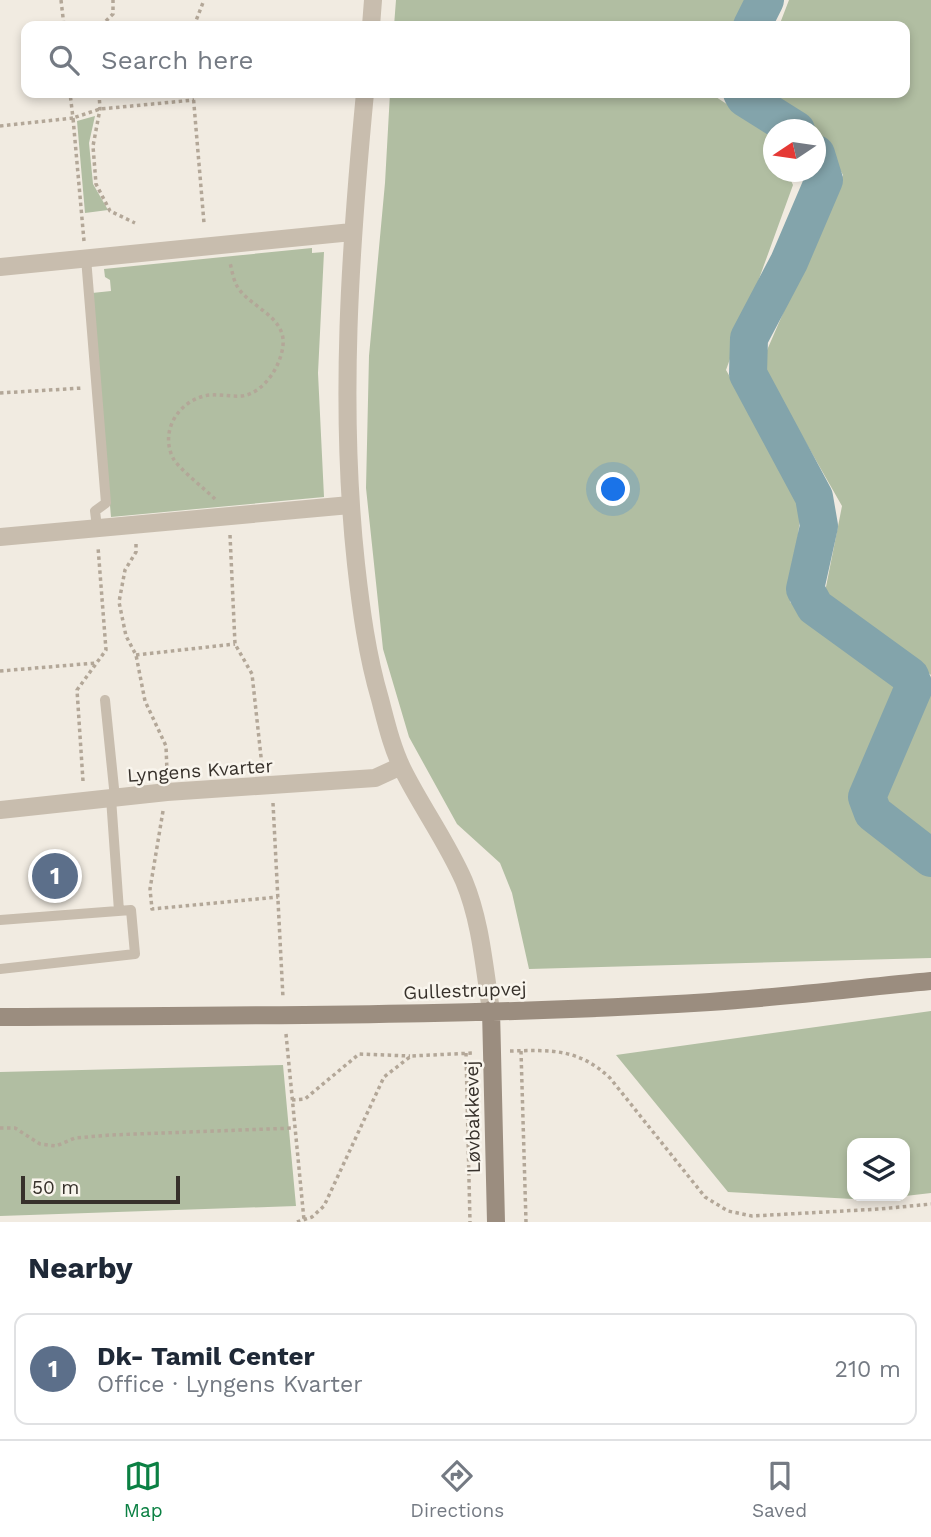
<!DOCTYPE html>
<meta charset="utf-8">
<style>
:root{--surface:#fff;--page:#f6f6f7;--text:#1f2937;--muted:#747a83;--line:#e0e1e3;--accent:#0b8043}
body{margin:0;font-family:"Work Sans",sans-serif;background:var(--page);color:var(--text)}
.controls{position:absolute;right:21px;bottom:21px;display:grid;overflow:hidden;border-radius:14px;box-shadow:0 4px 10px #0003}
.controls button{width:63px;height:63px;display:grid;place-items:center;padding:0;border:0;border-bottom:2px solid var(--line);background:var(--surface);color:var(--text);font:35px sans-serif}
.compass{position:absolute;left:763px;top:119px;width:63px;height:63px;border-radius:50%;background:var(--surface);box-shadow:0 4px 10px #0003;rotate:257deg}
.scale{position:absolute;left:21px;bottom:18px;width:159px;box-sizing:border-box;padding-left:7px;border:4px solid #37312b;border-top:0;font-size:19px;line-height:24px;white-space:nowrap;color:#37312b;-webkit-text-stroke:5px #f9f5ed;paint-order:stroke}
.you{position:absolute;left:614px;top:490px;width:24px;height:24px;margin:-18px;border:5px solid #fff;border-radius:50%;background:#1a73e8;box-shadow:0 0 0 10px #1a73e833}
.badge{display:grid;place-items:center;width:46px;height:46px;border-radius:50%;background:var(--accent);color:#fff;font-size:23px;font-weight:700}
.pin{position:absolute;translate:-50% -50%;border:4px solid #fff;box-shadow:0 2px 7px #0006}
.list{margin:0;padding:0;list-style:none}
h2{display:flex;justify-content:space-between;align-items:center;height:91px;margin:0;padding:0 28px;font-size:30px}
h2 small{font-size:23px;font-weight:400;color:var(--muted)}
.list li{display:grid;grid-template-columns:46px 1fr auto;gap:21px;align-items:center;box-sizing:border-box;height:112px;margin:0 14px 14px;padding:0 14px;border:2px solid var(--line);border-radius:14px}
.list b{display:block;font-size:26px;white-space:nowrap}
.list p{margin:0;font-size:23px;white-space:nowrap;color:var(--muted)}
.list em{font-size:23px;font-style:normal;color:var(--muted)}
.icon{flex:none;width:38px;height:38px;fill:none;stroke:currentColor;stroke-width:2;stroke-linecap:round;stroke-linejoin:round}
.map{position:relative;flex:none;width:931px;height:1222px;overflow:hidden}
.search{position:absolute;background:var(--surface);box-shadow:0 4px 10px #0003;left:21px;right:21px;top:21px;height:77px;display:flex;align-items:center;gap:18px;box-sizing:border-box;padding:0 24px;border-radius:14px;color:var(--muted);font-size:26px}
.sheet{height:217px;background:var(--surface)}
nav{display:flex;justify-content:space-around;align-items:center;box-sizing:border-box;height:98px;border-top:2px solid var(--line);background:var(--surface);font-size:19px;color:var(--muted)}
nav a{display:grid;justify-items:center;gap:4px}
nav .on{color:var(--accent)}
.map>svg:first-child{display:block}
.green{fill:#b1bea2;fill-rule:evenodd}
.lines{fill:none;stroke-linecap:round;stroke-linejoin:round}
.river{stroke:#83a4ab;stroke-width:38}
.path{stroke:#b3a798;stroke-width:3.5;stroke-dasharray:3.5 3.5;stroke-linecap:butt}
.lane{stroke:#c8bdae;stroke-width:10}
.street{stroke:#c8bdae;stroke-width:18}
.secondary{stroke:#9b8d7f;stroke-width:18}
.labels{text-anchor:middle;stroke-width:5;stroke-linejoin:round;paint-order:stroke}
.street-label{font-size:19px;fill:#37312b;stroke:#f9f5ed}
</style>
<div class="map">
<svg width="931" height="1222" viewBox="0 0 931 1222">
<rect width="100%" height="100%" fill="#f1ebe1"/>
<path class="green" d="M396,0H758L746,26H394Z
M789,0H931V847L880,804L931,675L825,592L842,506L761,364L843,175L816,129L764,93H905V26H779Z
M390,93H717L716,97L771,133L773,140L774,172H787L793,185L726,370L802,502L790,602L905,683L875,764L860,797L865,816L931,868V958L529,969L512,893L500,863L457,824L409,737L383,649L366,488L369,356L385,183Z
M95,116L89,143L93,184L108,210L85,213L77,121Z
M312,248V253L324,252L318,373L324,497L111,517L92,293L111,291L110,280L105,277L104,269Z
M931,1011V1193L871,1200L728,1192L616,1055ZM852,1143H905V1196H852Z
M283,1065L296,1206L0,1216V1072Z"/>
<g class="lines">
<path class="river" d="M752,26L765,0
M742,93L745,98L796,130
M816,154L824,180L789,262L749,338L748,374L814,497L819,526L805,589L815,607L910,676L914,687L867,797L873,813L931,858"/>
<path class="path" d="M61,0L64,26
M101,26L113,14V0
M194,26L204,0
M99,93L100,109L93,146L96,184L110,211L135,223
M193,93L204,223
M0,126L73,118L70,93
M84,241L73,118L100,109L194,100
M0,393L83,388
M215,499C206,490 178,468 173,458C160,432 177,403 204,396C216,393 229,397 242,396C264,393 281,366 283,345C286,315 246,306 236,284C233,278 232,270 230,263
M230,535L235,644L252,674L262,766
M136,544V552L125,570L119,602L126,636L136,655L145,701L166,746L167,772
M136,655L235,644
M0,671L96,663
M83,781L77,690L106,650L98,547
M273,803L283,998
M163,811L150,889L152,909L278,897
M286,1034L304,1220
M510,1051C551,1050 578,1048 610,1078L705,1197L728,1211L752,1216L880,1209L931,1204
M521,1051L526,1222
M466,1053L470,1222
M292,1100L305,1099L359,1054L410,1056
M0,1128H15L40,1144L56,1146L75,1138L110,1135L294,1128
M297,1222L312,1217L324,1206L384,1077L411,1056L474,1053"/>
<path class="lane" d="M86,258L106,503L95,511L97,527
M105,700L115,798
M111,798L119,911
M0,920L131,910L135,954L0,969"/>
<path class="street" d="M371,26L373,0
M365,93C350,250 339,406 356,564C361,609 367,655 380,699C386,722 392,748 403,770C422,808 447,842 464,881C481,922 484,967 491,1010
M0,267L352,232
M0,537L350,505
M0,810L167,792L375,778L401,766"/>
<path class="secondary" d="M491,1010L496,1222
M0,1017C236,1015 474,1017 710,1002C783,997 857,988 931,981"/>
</g>
<g class="labels">
<g class="street-label">
<text transform="translate(200 770) rotate(-4)" y="7">Lyngens Kvarter</text>
<text transform="translate(465 990) rotate(-2)" y="7">Gullestrupvej</text>
<text transform="translate(472 1117) rotate(-91)" y="7">Løvbakkevej</text>
</g>
</g>
</svg>
<div class="controls">
<button><svg class="icon" aria-label="layers" viewBox="0 0 24 24"><path d="M12 4l9 5-9 5-9-5zM3 14l9 5 9-5"/></svg></button>
</div>
<svg class="compass" viewBox="-18 -18 36 36"><path d="M0-13l5 13h-10z" fill="#e53935"/><path d="M0 13l5-13h-10z" fill="#747a83"/></svg>
<div class="scale">50 m</div>
<div class="you"></div>
<div class="pin badge" style="left:55px;top:876px;background:#5c6f8a">1</div>
<div class="search"><svg class="icon" aria-label="search" viewBox="0 0 24 24"><circle cx="10" cy="10" r="6"/><path d="M15 15l6 6"/></svg>Search here</div>
</div>
<section class="sheet">
<h2>Nearby<small></small></h2>
<ul class="list">
<li><span class="badge" style="background:#5c6f8a">1</span><div><b>Dk- Tamil Center</b><p>Office · Lyngens Kvarter</p></div><em>210 m</em></li>
</ul>
</section>
<nav>
<a class="on"><svg class="icon" aria-label="map" viewBox="0 0 24 24"><path d="M3 6l6-2 6 2 6-2v14l-6 2-6-2-6 2zM9 4v14M15 6v14"/></svg>Map</a>
<a><svg class="icon" aria-label="directions" viewBox="0 0 24 24"><path d="M12 3l9 9-9 9-9-9zM9 14v-3h6M13 9l2 2-2 2"/></svg>Directions</a>
<a><svg class="icon" aria-label="saved" viewBox="0 0 24 24"><path d="M7 4h10v16l-5-4-5 4z"/></svg>Saved</a>
</nav>
